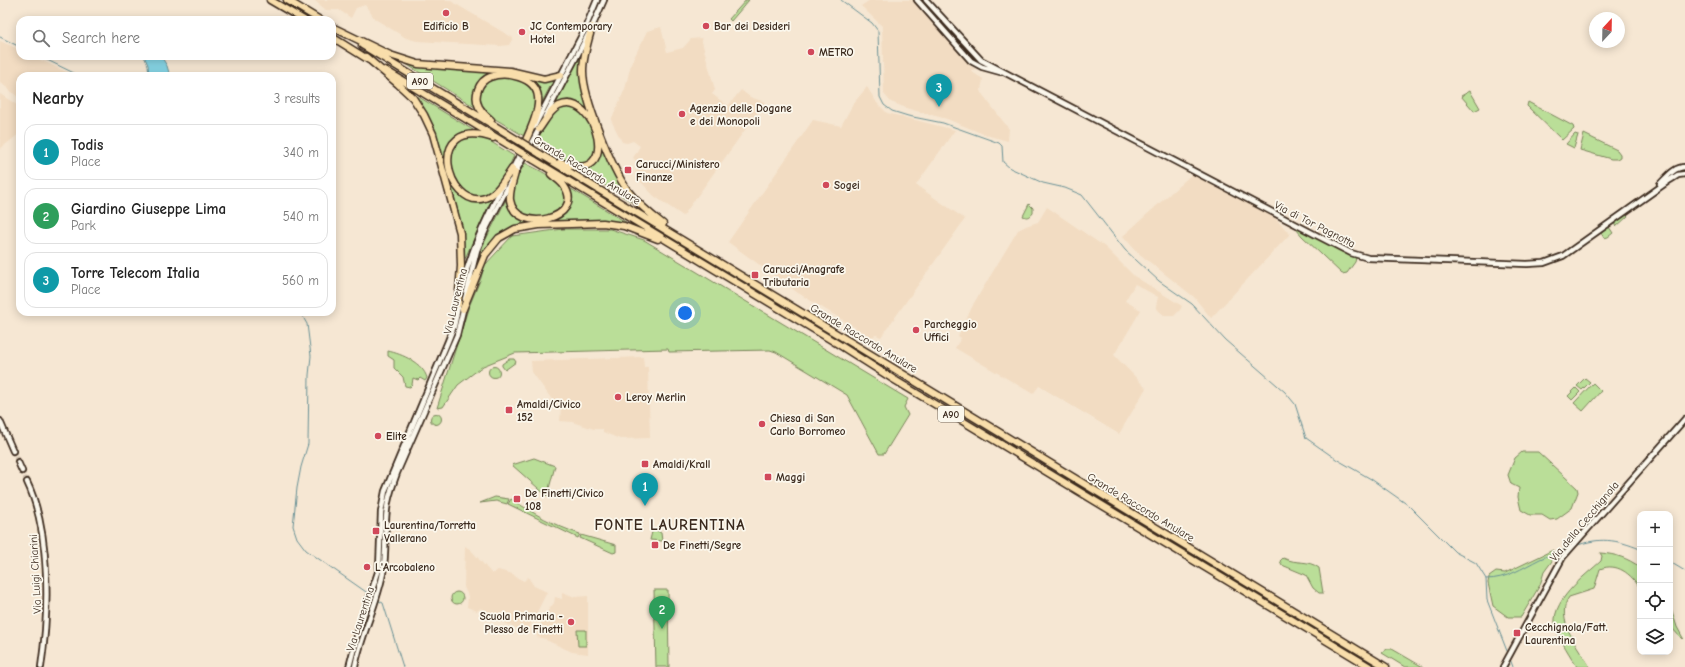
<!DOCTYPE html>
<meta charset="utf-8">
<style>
:root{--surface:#fff;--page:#f6f6f6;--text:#222;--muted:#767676;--line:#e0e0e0;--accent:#111827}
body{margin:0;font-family:"Comic Neue",sans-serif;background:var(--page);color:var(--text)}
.controls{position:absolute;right:12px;bottom:12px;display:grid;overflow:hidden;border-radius:8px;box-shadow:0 2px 10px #0003}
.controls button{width:36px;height:36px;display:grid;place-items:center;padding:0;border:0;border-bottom:1px solid var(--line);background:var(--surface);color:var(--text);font:20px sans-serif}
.compass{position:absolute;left:1589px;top:12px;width:36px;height:36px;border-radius:50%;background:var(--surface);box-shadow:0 2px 10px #0003;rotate:22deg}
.you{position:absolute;left:685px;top:313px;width:14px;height:14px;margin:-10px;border:3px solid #fff;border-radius:50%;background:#1a73e8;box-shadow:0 0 0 6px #1a73e833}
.badge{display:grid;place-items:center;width:26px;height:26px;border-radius:50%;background:var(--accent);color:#fff;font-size:13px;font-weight:700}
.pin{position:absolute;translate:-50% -33px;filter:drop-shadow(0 1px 2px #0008)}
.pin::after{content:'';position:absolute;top:21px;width:14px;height:12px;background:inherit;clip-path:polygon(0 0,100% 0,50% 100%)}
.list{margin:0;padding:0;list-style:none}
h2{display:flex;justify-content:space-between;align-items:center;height:52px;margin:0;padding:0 16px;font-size:17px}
h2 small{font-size:13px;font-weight:400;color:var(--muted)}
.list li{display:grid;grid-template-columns:26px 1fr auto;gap:12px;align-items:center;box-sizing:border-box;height:56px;margin:0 8px 8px;padding:0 8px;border:1px solid var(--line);border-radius:12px}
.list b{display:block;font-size:15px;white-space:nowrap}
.list p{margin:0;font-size:13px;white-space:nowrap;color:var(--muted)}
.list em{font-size:13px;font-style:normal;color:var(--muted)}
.icon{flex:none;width:22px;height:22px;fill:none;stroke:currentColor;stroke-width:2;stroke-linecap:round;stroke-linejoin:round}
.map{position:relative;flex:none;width:1685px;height:667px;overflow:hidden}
.search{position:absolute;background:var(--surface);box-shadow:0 2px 10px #0003;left:16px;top:16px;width:320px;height:44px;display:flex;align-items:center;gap:10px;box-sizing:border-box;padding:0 14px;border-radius:12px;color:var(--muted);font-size:15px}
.panel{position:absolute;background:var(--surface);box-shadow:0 2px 10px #0003;left:16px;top:72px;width:320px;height:244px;border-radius:12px}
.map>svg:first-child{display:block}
.built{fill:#f2dcc2}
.green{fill:#bade98;stroke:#7a845b}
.water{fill:#86d4e4;stroke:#689095}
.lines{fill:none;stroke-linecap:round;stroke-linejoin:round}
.stream{stroke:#689095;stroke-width:1}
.secondary-tunnel{stroke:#d1c1af;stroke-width:4.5;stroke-dasharray:4.5 2;stroke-linecap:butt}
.secondary-casing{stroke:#3b2a1e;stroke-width:8}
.highway-casing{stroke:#3b2a1e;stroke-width:9}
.secondary{stroke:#fbf7ec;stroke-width:4.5}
.highway{stroke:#f9deab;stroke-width:6}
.highway-bridge-casing{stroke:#3b2a1e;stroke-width:9;stroke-linecap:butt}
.highway-bridge{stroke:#f9deab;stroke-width:6}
.poi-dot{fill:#d1495b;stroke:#fbf7ec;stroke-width:1.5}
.labels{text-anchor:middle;stroke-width:3.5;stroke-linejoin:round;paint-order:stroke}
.shield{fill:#fbf7ec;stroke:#75685c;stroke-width:1}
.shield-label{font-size:10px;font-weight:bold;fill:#3b2a1e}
.poi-label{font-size:11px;font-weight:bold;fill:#3b2a1e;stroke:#fbf7ec;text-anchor:start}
.street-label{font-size:11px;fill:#3b2a1e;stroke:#fbf7ec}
.district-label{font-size:15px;font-weight:bold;letter-spacing:1px;fill:#3b2a1e;stroke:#fbf7ec}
</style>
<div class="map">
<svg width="1685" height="667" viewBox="0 0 1685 667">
<rect width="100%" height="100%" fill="#f6e7d3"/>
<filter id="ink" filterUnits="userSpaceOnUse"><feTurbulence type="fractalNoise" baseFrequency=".025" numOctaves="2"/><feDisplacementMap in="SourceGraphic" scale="8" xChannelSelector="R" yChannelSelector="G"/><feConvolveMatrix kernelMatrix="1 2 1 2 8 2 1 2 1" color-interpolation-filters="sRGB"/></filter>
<g filter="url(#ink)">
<path class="built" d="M314,0H449L513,38L509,45L501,46L417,41L406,38L375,19L365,5L356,8L351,18L339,10H326Z
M870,0H914L970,63L969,65L976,69L971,70L972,72L983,79L981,90L983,95L1009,129L1008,141L986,135L947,119L909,109L891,102L884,94L882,26L861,6Z
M661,27L667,52L683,48L691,39L701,38L715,90L712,94L728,106L741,90L750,97L765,102L683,216L654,196L641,182L636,172L641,165L633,158L640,146L633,141L627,143L622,142L611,120L625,89L631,64L647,31Z
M0,41L20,50V56H32L75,76H20V99L0,82Z
M867,87L877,103L887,113L955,130L916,185L965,219L881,337L876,335L871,337L798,293L728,242L813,120L841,126L853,104Z
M0,94L20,107V133L0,149Z
M1192,174L1272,215L1290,234L1211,318L1194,297L1137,252L1123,236Z
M1047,207L1105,247L1134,276L1182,306L1180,310L1174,316H1165L1158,310L1156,306L1158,297L1135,284L1125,301L1141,310L1114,355L1146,388L1119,434L1039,386L1033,394L955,348L961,338L958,336L974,303L1018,230L1026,226L1038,222Z
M643,357L644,367H648L650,438L620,439L603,432V429H594L572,422L560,421L561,407L556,405L532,372L531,361Z
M465,546L471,550L492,574L498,570L513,574L516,577L524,581L528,577L534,586L547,592L527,632L485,615L481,608L477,611L467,607L468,596L464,587Z
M562,592L575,597L588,596V654L572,652L546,640V639L537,637L543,617L554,603L555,597L562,599Z"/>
<path class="green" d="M746,0H749L731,21L729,19Z
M582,51L581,65L585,95L613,171L632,202L578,169C590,169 594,162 599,152L591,116L586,110L576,104L553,108Z
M406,64L422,67L504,71L546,81H553L540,106L538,91L515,74L481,81L478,109Z
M495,76C502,77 514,76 520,79C547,91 534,116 524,136L485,113L478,100L482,84Z
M409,91L473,130C448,136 444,148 449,171C453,184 456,194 470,200L493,196L463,263L436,137Z
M1470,91L1480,108L1474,111L1461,96Z
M1528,102L1573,126L1574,129L1562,140L1527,106Z
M566,106L580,109C588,121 605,145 592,159C589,162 584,164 581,165L561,159L535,143L548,119L554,112Z
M1575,134L1578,135L1574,148L1566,144Z
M1584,134L1617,150L1620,154V157L1617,159H1611L1580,150Z
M467,135L488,140L514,156C509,165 505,178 498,186C488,199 469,200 458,187C451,178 450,157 452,147Z
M525,163C538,170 573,184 565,204C563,208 560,211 557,214L533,218L518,212L511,198L514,182Z
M568,187L629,224C604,219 526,218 505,231C490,241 483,254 476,269L483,245L508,196L515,214C531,216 562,228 568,206C570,199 571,194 568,187Z
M1029,204L1033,208V213C1030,217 1028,218 1023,216Z
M1626,214L1628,216L1616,227L1614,223Z
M1609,227L1613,233L1608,237L1604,238L1601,233Z
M1297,228L1352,256L1356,258L1355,262L1347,273L1342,274L1302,236L1296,229Z
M563,229H610L644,240L908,399L904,407L908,415L884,454H879L847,395L776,352L770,350L669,352L668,349L515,353L483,366L458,385L443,407L437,408L468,309L481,278L484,266L512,236Z
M388,351C402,354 423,363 427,378L425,381L420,378L418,380L413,378L412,385L410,387L405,386L403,377L394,368V360L388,356Z
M509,359H514L516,362L505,370L502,366V364Z
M488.5 372a5.5 5.5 0 1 1 11 0a5.5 5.5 0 1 1-11 0Z
M1585,378L1590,382L1582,390L1577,386Z
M1593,383L1601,391L1583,411L1574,403Z
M1576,388L1580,392L1572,400L1568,396Z
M430.5 419a5.5 5.5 0 1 1 11 0a5.5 5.5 0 1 1-11 0Z
M1522,452H1538L1577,488L1578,492L1572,508L1557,519L1550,520L1542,515H1530L1521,510L1518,497L1519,488L1511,484L1508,475L1515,458Z
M534,458L555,466L547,496L512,465Z
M495,497L509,499L507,504L496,501L480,503Z
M511,499C533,513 555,526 580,534L578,538L508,504Z
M656,530L661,533L662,541L650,540L652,532Z
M581,535L616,545V552L613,553L580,538Z
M1553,550L1552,561L1544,572L1540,585L1521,617H1508L1493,606L1488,583L1489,577L1496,572L1505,573Z
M1600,553C1616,554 1627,558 1640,567V588C1631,574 1617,562 1600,569L1594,589L1569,597C1554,619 1579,648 1590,667H1577C1570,655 1561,642 1556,629C1548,602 1585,576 1601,561L1602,556Z
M1283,558C1298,565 1307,559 1319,568L1323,593H1319L1313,588L1306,575L1282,565L1280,561Z
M654,590H668L669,667H656Z
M451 598a6 6 0 1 1 12 0a6 6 0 1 1-12 0Z
M1670,605L1677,627L1683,638L1682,639L1670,626Z
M577,630H586V646H578Z
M1387,649H1392L1423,667H1405L1382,653Z"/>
<path class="water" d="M144,56H161L167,66L170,76H149L148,65Z"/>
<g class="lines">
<path class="stream" d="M841,0L872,23L878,31L880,97L884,105L892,111L908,116L943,123L999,143L1002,146L1003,162L1010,168L1043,183L1065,188L1082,195L1125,250L1159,281L1192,304L1225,340L1285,392L1295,404L1306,438L1336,459L1371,479L1408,505L1455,552L1476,563L1486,579L1487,600L1507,651
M0,37L20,47
M39,56L80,76
M300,312L307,324L311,356L309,375L308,444L301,467L297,488L293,526L297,538L306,550L369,594
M1575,546C1600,537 1615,539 1640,549
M1670,562L1685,571
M1486,579C1507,579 1522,568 1540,559C1547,556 1556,553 1564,550
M377,600L383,603L403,667
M1510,659L1513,667"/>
<path class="secondary-tunnel" d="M13,451L18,462
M22,471L27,482"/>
<g class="secondary-casing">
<path id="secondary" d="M917,0L971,61L982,67L1000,72
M926,0L981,60L1318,236L1351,253L1368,258L1527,264L1544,263L1563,256L1670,180L1678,175L1685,174
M545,117L592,27L604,0
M534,127L583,33L597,0
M511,172L522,150
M514,175L540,127
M1660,184C1667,177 1674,167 1685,167
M461,291C470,252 485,221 503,185
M465,299L477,250L487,227L511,181
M0,421L13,451
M18,462L22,471
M27,482C51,532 49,613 41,667
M349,667L358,632L379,569L381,512L385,491L448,341L454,326L459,302
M355,667C361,635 377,605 383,573C387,552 384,530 387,509C388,496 393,485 397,473L457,335L464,306
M1503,667L1563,557L1685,419"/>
</g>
<g class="highway-casing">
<path id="highway" d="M270,0L304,20
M287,0L320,20
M332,27L390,55L418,64L510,71L544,79L561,75
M592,27C588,41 583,56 583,71C583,98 612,169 628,191C638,204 650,214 663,224
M332,37L369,60
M362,45L516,139
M366,57L398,84L413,98L424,115L433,134L460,233L461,266L458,304
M385,70L512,147
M491,120C487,117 482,112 479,107C473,96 479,81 490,77C506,71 536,77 538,97C540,112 528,135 522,149
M539,129C545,121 550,110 559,106C596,89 624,189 560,162
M493,138C423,115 447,211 485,198C497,194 505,179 512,169
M540,154L1386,667
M534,160L838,344L893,379L1370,667
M515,173C513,181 509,191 510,200C516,236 587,218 564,186C561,181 555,178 551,174
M463,309L485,255L499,238L515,229L539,225L603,223L624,226L658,239"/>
</g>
<use href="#secondary" class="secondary"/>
<use href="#highway" class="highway"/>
<g class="highway-bridge-casing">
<path id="highway-bridge" d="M516,139L540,154
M512,147L534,160"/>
</g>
<use href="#highway-bridge" class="highway-bridge"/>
</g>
</g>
<g class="poi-dot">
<circle cx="446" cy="13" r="4"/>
<circle cx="706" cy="26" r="4"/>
<circle cx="522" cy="32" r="4"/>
<circle cx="811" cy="52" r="4"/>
<circle cx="682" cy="114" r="4"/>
<rect x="624" y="166" width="8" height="8" rx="2"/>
<circle cx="826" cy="185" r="4"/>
<rect x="751" y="271" width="8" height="8" rx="2"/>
<circle cx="916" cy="330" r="4"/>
<circle cx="618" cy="397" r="4"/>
<rect x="505" y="406" width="8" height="8" rx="2"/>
<circle cx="762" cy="424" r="4"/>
<circle cx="378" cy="436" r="4"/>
<rect x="641" y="460" width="8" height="8" rx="2"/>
<rect x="764" y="473" width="8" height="8" rx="2"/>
<rect x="513" y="495" width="8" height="8" rx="2"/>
<rect x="372" y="527" width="8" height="8" rx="2"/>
<rect x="651" y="541" width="8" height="8" rx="2"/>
<circle cx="367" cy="567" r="4"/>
<circle cx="571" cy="622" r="4"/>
<rect x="1513" y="629" width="8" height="8" rx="2"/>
</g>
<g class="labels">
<g class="shield">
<rect x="407" y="73" width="26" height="16" rx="3"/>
<rect x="938" y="406" width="26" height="16" rx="3"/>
</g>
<g class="shield-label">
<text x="420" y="85">A90</text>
<text x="951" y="418">A90</text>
</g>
<g class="poi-label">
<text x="446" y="30" text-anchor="middle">Edificio B</text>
<text x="530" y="30">JC Contemporary<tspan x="530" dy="13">Hotel</tspan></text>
<text x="714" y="30">Bar dei Desideri</text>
<text x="819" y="56">METRO</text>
<text x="690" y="112">Agenzia delle Dogane<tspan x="690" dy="13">e dei Monopoli</tspan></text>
<text x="636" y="168">Carucci/Ministero<tspan x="636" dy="13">Finanze</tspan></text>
<text x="834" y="189">Sogei</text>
<text x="763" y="273">Carucci/Anagrafe<tspan x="763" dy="13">Tributaria</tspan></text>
<text x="924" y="328">Parcheggio<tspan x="924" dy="13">Uffici</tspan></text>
<text x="626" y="401">Leroy Merlin</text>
<text x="517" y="408">Amaldi/Civico<tspan x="517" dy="13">152</tspan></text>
<text x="770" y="422">Chiesa di San<tspan x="770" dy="13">Carlo Borromeo</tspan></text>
<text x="386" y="440">Elite</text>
<text x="653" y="468">Amaldi/Krall</text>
<text x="776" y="481">Maggi</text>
<text x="525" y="497">De Finetti/Civico<tspan x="525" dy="13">108</tspan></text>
<text x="384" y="529">Laurentina/Torretta<tspan x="384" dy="13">Vallerano</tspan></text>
<text x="663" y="549">De Finetti/Segre</text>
<text x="375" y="571">L'Arcobaleno</text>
<text x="563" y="620" text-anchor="end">Scuola Primaria -<tspan x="563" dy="13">Plesso de Finetti</tspan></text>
<text x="1525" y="631">Cecchignola/Fatt.<tspan x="1525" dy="13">Laurentina</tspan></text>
</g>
<g class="street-label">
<text transform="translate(587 170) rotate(31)" y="4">Grande Raccordo Anulare</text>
<text transform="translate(1315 224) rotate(27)" y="4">Via di Tor Pagnotta</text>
<text transform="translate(455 301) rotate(-76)" y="4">Via Laurentina</text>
<text transform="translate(864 338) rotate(31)" y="4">Grande Raccordo Anulare</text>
<text transform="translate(1141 507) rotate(31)" y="4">Grande Raccordo Anulare</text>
<text transform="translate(1584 521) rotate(-50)" y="4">Via della Cecchignola</text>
<text transform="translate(35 574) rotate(-93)" y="4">Via Luigi Chiarini</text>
<text transform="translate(360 619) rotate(-72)" y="4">Via Laurentina</text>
</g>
<g class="district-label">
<text x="670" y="530">FONTE LAURENTINA</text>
</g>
</g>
</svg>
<div class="controls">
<button>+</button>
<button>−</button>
<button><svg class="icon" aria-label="locate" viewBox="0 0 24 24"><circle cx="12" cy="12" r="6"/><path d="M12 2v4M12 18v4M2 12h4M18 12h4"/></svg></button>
<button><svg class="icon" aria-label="layers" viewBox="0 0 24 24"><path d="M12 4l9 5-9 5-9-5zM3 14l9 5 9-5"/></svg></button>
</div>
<svg class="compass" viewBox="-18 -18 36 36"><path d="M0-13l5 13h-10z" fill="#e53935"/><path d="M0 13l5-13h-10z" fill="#767676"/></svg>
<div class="you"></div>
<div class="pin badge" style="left:645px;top:506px;background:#0f9aa8">1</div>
<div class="pin badge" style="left:662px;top:629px;background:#2e9e5b">2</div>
<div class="pin badge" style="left:939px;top:107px;background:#0f9aa8">3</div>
<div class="search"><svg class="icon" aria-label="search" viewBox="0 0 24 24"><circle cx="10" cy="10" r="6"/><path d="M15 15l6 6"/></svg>Search here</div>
<section class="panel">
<h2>Nearby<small>3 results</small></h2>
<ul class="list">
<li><span class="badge" style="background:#0f9aa8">1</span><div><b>Todis</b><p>Place</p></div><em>340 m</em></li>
<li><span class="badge" style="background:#2e9e5b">2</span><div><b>Giardino Giuseppe Lima</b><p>Park</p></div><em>540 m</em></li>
<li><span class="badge" style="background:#0f9aa8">3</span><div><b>Torre Telecom Italia</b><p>Place</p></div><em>560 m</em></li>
</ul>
</section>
</div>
